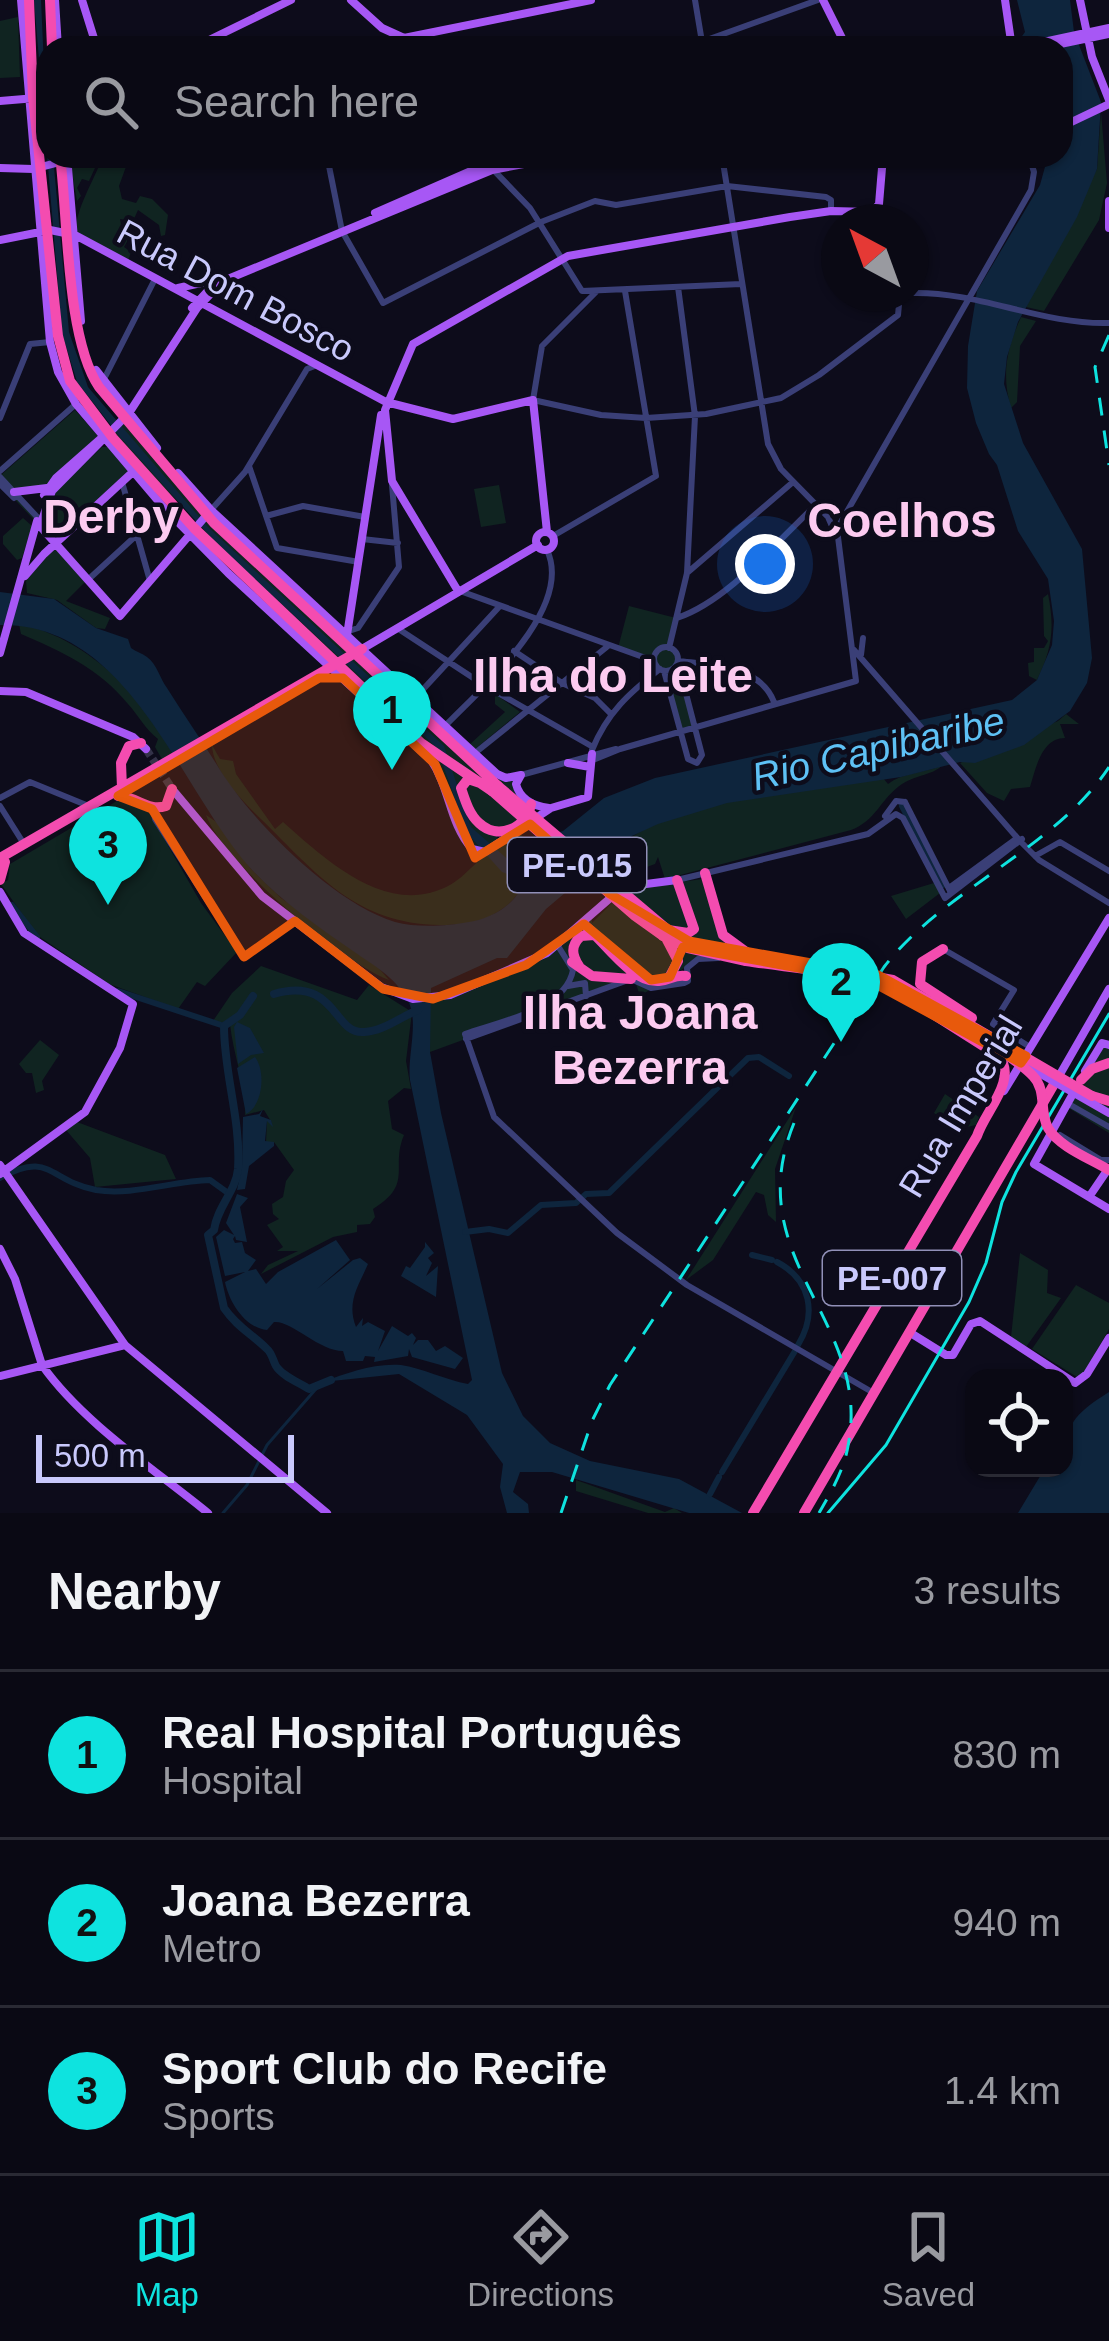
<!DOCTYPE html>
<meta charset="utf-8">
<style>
:root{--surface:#0a0914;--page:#13121d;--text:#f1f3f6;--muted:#999aa0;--line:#2a2a34;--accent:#0ee3df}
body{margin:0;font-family:Helvetica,sans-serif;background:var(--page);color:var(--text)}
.controls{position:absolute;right:36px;bottom:36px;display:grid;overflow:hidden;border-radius:24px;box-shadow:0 3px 9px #0004}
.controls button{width:108px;height:108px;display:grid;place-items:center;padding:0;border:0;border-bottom:3px solid var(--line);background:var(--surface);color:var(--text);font:60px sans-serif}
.compass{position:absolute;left:821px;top:204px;width:108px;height:108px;border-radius:50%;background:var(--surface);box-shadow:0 3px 9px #0004;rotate:319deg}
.scale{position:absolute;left:36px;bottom:30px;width:258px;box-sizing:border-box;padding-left:12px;border:6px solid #c9c9fc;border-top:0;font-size:33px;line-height:42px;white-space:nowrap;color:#c9c9fc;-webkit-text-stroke:9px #0d0c1b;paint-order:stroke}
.you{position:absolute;left:765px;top:564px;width:42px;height:42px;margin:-30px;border:9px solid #fff;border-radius:50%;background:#1a73e8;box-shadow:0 0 0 18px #1a73e833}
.badge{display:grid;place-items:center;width:78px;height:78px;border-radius:50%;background:var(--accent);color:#111;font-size:39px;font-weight:700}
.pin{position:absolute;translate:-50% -99px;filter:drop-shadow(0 3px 6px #0008)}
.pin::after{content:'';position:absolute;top:63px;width:42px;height:36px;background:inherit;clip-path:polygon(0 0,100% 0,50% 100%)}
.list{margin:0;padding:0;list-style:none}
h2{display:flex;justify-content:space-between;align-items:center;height:156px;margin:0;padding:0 48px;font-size:51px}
h2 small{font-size:39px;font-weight:400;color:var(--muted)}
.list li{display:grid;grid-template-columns:78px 1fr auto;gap:36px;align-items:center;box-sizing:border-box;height:168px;padding:0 48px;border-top:3px solid var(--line)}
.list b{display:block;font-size:45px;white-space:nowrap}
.list p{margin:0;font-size:39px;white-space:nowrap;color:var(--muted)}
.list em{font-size:39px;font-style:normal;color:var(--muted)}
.icon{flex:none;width:66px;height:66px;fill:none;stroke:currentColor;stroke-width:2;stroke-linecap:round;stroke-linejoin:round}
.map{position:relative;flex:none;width:1109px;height:1513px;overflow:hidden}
.search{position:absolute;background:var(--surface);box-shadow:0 3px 9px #0004;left:36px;right:36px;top:36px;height:132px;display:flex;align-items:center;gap:30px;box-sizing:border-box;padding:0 42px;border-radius:36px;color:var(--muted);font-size:45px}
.sheet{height:660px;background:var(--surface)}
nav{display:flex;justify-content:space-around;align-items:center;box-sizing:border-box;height:168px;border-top:3px solid var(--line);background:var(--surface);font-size:33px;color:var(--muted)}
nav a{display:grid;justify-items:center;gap:6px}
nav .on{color:var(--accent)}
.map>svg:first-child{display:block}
.green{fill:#102421}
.water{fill:#0e253d}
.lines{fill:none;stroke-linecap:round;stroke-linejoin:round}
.stream{stroke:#0e253d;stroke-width:3}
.canal{stroke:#0e253d;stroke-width:6}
.river{stroke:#0e253d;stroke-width:8}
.major-tunnel{stroke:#333248;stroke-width:8;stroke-dasharray:8 4;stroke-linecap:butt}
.minor{stroke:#3a3f77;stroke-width:6}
.major{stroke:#a757f5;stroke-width:8}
.highway{stroke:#f44cb0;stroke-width:10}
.tram{stroke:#0ee3df;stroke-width:3}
.rail{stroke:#0ee3df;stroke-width:3;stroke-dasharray:18 15;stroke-linecap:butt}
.major-bridge{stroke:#a757f5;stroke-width:8}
.highway-bridge{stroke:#f44cb0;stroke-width:10}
.marked{fill:#e8590c;fill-opacity:0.2;stroke:#e8590c;stroke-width:9;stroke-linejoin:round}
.labels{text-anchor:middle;stroke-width:9;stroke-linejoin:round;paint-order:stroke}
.shield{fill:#0d0c1b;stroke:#9190b8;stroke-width:3}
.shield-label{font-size:33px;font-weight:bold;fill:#c9c9fc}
.street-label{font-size:36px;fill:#c9c9fc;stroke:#0d0c1b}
.water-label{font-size:39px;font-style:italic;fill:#5ec1f5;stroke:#0d0c1b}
.district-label{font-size:48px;font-weight:bold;fill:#fccbf0;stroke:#0d0c1b}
</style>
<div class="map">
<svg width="1109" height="1513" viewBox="0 0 1109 1513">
<rect width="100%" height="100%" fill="#0d0c1b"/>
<path class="green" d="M18,17L20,77L0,78V21Z
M1101,112L1107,183L1099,220L1044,311L1026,307L1097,169Z
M69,156L100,157L89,181L82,179L77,188L81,196L77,201Z
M103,156L127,164L119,186L122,199L136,203L140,196L152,199L168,215L165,235L161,236L159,225L138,210L133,221L120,219L122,231L130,236L124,247L131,252L127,264L75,235C76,207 93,183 103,156Z
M1021,317L1036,321L1020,346L1017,402L1011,408C1001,374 1007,348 1021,317Z
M75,410L99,437L44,488L16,490L37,518L36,522L0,484L1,475Z
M125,418L154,454L500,782V778H514L528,816L496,833L498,841L482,854L463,839L436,764L438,756L110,435Z
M102,447H109L129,472L56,537L45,524L56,490Z
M499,485L506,523L481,527L474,489Z
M23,518L32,526L22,558L17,560L3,544V536Z
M55,547L86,581L66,601L110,618L105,629L96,628L57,600L27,593L26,581Z
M1048,594C1055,628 1052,649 1037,680L1029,676L1028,663L1034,662V648H1044L1048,641L1044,636L1043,598Z
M629,606L676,618L669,648L677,656L695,726L681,730C666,676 674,667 618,648Z
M19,624C82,636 146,695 172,753L163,761L155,747L158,739C145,729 139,716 128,704C100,669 61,651 21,634Z
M495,694L520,712L475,749L469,745L505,712L495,704Z
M1066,714L1079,724H1060L1065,738C1042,738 1036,767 1030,787L1011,789L1004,801L987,793L960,763L1058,721Z
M212,745L220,759L233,761L236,774L275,829L283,822C326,860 388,919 450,885C461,879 469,869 479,861C491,851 505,842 518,833L531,842L519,858L507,861L496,851L517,878L524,880C521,895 508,906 494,914C479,923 458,925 440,925C356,924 317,874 262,820C242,801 213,771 212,745Z
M941,766C935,774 916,775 902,784C881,798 876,821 851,830L665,879L658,857L655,864L644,868L617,866L610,876L597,863L605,855L613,861L614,850C679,794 800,791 883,778L888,784C904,772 924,773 941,766Z
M122,798L147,809L201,903L237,952L205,986L197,982L178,1009L109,984L37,935L1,884L8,880L10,864Z
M206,815L218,823L251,869L281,898L375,964L389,980C342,962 223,862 206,815Z
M703,879L726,940L724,948L686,936L634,900L623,906L703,956L640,996L635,981L630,979L430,1052L429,1000L547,953L592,913V923L626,889Z
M934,883L940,893L906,919L891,896Z
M261,966L357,1000L369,985L412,1012L406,1061L411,1089L404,1088L388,1101L392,1129L404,1135C390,1168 414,1184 373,1209L375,1217L370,1224L357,1225V1232L333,1237L261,1274L268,1265L298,1251H277L283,1247L267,1225L279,1219L273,1214L272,1204L283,1197L286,1181L294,1170L274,1142H266L267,1119L272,1123L264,1110L245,1115C246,1084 233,1055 230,1024L213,1021L232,993Z
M40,1040L59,1055L42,1081L44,1090L36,1093L32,1073H26L19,1064Z
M1104,1046L1109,1049V1133L1067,1107Z
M945,1094L979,1117L976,1125L958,1129L934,1113Z
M796,1107L775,1169L776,1222L768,1215L764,1195L756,1192L713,1260L686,1280Z
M77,1122L165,1155L176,1179L95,1187L90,1158L66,1130Z
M1020,1253L1048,1270L1047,1293L1061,1298L1026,1347L1011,1337Z
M1076,1285L1109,1303V1329L1083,1374L1077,1377L1032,1349Z
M576,1480L665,1512L674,1508L682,1513H648L576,1491Z"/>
<path class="water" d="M34,0H41L48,156H53L69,332L88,387L208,527L444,746L471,827L512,863L536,840L563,831L604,798L655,778L1012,700L1037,680L1052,645L1054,621L1048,579L1018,531L997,465L989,454L976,423L967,388L968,346L977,291L1040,185L1048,156H1061V48H1021L1020,39L1025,32L1017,0H1070L1074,32L1101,102L1097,169L1077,217L1018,322L1007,357L1004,384L1023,443L1082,549L1092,658L1087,683L1070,711L1024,745L975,763L960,762L901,777L727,803L658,824L632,836L546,909L507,958H497L431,988L430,1052L441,1113L502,1373L523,1416L550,1443L590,1461L679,1479L742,1513H689L552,1472H520L513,1492L528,1504L529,1513H507L500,1487L503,1464L467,1415L399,1374L322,1382C348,1373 373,1363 401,1365C422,1368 446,1380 468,1384L472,1380L410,1080C407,1055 420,1020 407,999C394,976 373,965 353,951C318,927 281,901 252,870C179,790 131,623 0,625V592L54,599L96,628L128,639L131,648C136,652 142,653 147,657C157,664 160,679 167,688C183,714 201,739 217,765C250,820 333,903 395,922C417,928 447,926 469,922C491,919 519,903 524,880L502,872L467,833L437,748L214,541L120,437L77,382L62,333Z
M237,1022L250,1028L264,1053L251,1055L238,1064L234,1027Z
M255,1057C266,1071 263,1106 246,1114L237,1068Z
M263,1109L260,1116L271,1120L273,1127L267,1121L265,1141L274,1142V1146L249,1166L245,1189L237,1190L242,1166L243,1117L259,1114Z
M237,1194L248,1198L240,1207L247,1242L236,1240L235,1236L233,1239L235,1243L242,1242L245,1253L256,1260L248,1271L256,1269L266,1284L278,1272L336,1240L350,1260L317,1289L353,1260L360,1258L368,1264C359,1285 346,1302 356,1327L363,1318L362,1326L368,1322L385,1331L378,1351L392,1326L408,1336L412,1333L416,1338L413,1345L418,1340H428L436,1351L445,1346L463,1358L455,1369L412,1357L409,1349L408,1356L374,1362L375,1357L365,1356L363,1361H346L343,1351C319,1351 291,1320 274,1322L267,1330C245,1328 229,1302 225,1282L245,1272L225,1276L216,1237L224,1230L234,1235L226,1223Z
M425,1242L434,1253L428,1258L432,1263L426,1276L438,1266L436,1297L401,1276L406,1266L410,1268L425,1247Z
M1109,1392V1513H1018L1045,1468H1064C1064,1425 1073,1415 1109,1392Z"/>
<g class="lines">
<path class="stream" d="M223,1513L247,1485L267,1445L322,1382"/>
<path class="canal" d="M902,806L943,885
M12,905L37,937
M118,991L224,1026
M0,1178C50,1150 49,1181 96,1190C132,1196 173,1181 210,1180L228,1193
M465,1232L489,1229L508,1233L541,1205L576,1203L586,1194L609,1193L748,1058L759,1057L789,1076
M752,1255L772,1260
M777,1262C811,1280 817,1314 798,1345
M722,1472L795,1351
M710,1494L719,1477"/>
<path class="river" d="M274,994C337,976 333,1035 364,1032C384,1031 400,1017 418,1010
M253,996L240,1015L224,1026C224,1074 241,1119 238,1169C236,1191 217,1207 214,1230L208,1235L224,1308C237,1327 252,1334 267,1349C272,1353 273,1361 276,1366C282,1376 300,1383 309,1389L331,1380"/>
<path class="major-tunnel" d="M146,749L171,787"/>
<path class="minor" d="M695,0L703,48
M205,42L217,48
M672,48L701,42L818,0
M327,156L342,231L383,303L541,222L595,201L616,205L727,186L826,197L831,200V211
M480,156L530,208L582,291L741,284
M722,156L768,444L781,469L828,517L835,533
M596,292L542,346L533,400L601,415L646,418L706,414L781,398L819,375L898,315L900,294
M911,293C979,291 1041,325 1109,323
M103,381L155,279
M0,418L30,344L50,342
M249,466L277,548L359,562
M0,471L76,404
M0,477L39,519
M122,482L150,581
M0,484L14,498
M211,510L245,472L307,369L317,365
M266,516L303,506L365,517
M553,536L656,476L625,291
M362,539L398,543
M687,573L793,482
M91,577L165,509
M460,591L654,661
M677,618C728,601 777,541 817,504
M397,628L484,685L593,747
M349,631L358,628L399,567L392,485
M654 659a12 12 0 1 1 24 0a12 12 0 1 1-24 0Z
M669,648L687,573L695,416L678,287
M854,650L1020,841L1039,860L1109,903
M514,651L562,683L595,698L610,713
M861,655L863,638
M678,661C711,665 760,665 774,702
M664,671L688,759L697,763L702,755L678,663
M416,697L499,607
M446,725C483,687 574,608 547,550
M592,750C607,713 629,693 660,669
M475,753L608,646
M593,760L620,749L856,681L837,529L1031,190L1034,172L1029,156
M521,775L616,749
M0,798L30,782L96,809
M905,802L951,893
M0,806L24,844
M153,809L155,819L244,957L294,921
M885,816L896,801L905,802
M1035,856L1060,842L1109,871
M677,880L868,834L896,814L903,818L945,898L1022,839
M949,888L1016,839
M558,946L573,970C566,1010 498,1022 465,1034L494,1117L617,1233L687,1285L872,1392
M943,949L1014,990L993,1024L1030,1047
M568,986L585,983L586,996
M466,1039L631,979L651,988L684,983L688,981L687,968L698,959L718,958
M1067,1103L1109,1127
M1060,1135L1101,1160H1109"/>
<path class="major" d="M21,0L50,342L58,372L76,404L165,509L228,573L431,760C450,788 449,823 472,849L485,852L551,808L588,797L592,754
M55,0L58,48
M82,0L97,48
M351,0L382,28L404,38L591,0
M823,0L847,48
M1005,0L1012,48
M1080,0L1092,57L1109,100
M161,48L178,41L205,42L291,0
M1015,48L1109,28
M1041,48L1109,34
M0,101L48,97
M1061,127L1109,104
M67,156L81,321
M0,168L33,169L60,162
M1109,201V228
M375,213L487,164L530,156
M0,240L50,230L75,235L386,402L453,419L533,400L547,532
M178,288L210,281
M192,308L218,280
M96,370L157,448
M178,473L211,510L497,774L506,778L521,775L516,784C520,800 533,806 549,808
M14,492L47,488
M44,495L56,478L106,434
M211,510L120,616L40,526L52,491L129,413L197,308L223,281L492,170L567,156
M536 541a9 9 0 1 1 18 0a9 9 0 1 1-18 0Z
M25,576L44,554L135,470
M458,591L392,481L385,410L413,344L568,256L790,217L831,211L873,212L879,204L883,156
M347,635L381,415
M362,649L538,545
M0,653L37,521
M0,691L26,692L133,737L146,749
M568,763L590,767
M173,790L262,896L381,987L413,999L450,995L547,953L623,887L677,880
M0,892L24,933L133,1004L120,1048L85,1112L0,1174
M1085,1071L1102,1043L1109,1045
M1059,1076L1109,989
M1075,1090L1034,1164L1109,1209
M1004,1091L1109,918
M0,1165L125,1345L327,1513
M1089,1197L1108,1169
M0,1249L15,1279L42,1365C82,1422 154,1469 208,1513
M909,1332L946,1355H953L971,1324L980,1321L1075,1383L1087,1374L1109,1338
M0,1376L125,1345"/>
<path class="highway" d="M29,0L33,97L58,336L70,381L113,438L194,528L421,743L492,791
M50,0L52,48
M60,156C68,217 66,338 99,387L214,523L498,786
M480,783L468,779L461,788C465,800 469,814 479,823C498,841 527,828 531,804
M122,788L121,763L129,746L141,743
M118,796C137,796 147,812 166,806L172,789
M0,858L362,649
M705,873L723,935L749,954
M0,880L5,862
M583,924C604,940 630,983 659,981C671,980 674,974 686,976
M668,930L688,933L694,929L677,880
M663,936L688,948L746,961
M667,940L678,961L670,976
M943,949L922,962L920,984L972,1018
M572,962L592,976L631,979
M579,966C572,955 570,946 581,936L594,935
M1081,1080L1092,1069L1109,1063
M1092,1096L1109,1101
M753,1513L977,1136C985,1111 1018,1080 999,1056L906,997
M804,1513L1057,1079"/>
<path class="tram" d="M828,1513L886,1445L969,1302L986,1263L1002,1202L1016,1172L1109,1014"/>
<path class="rail" d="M1109,335L1095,367L1109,465
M794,1123C738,1260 873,1321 848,1446C844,1470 831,1492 819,1513
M561,1513L592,1421L610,1385L884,967C944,889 1056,848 1109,767"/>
<path class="major-bridge" d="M1027,1066L1109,1113"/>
<path class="highway-bridge" d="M498,786L668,930
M492,791L635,916L663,936
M764,957L893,980L1092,1096
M746,961C791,968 840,971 883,985C914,995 1011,1053 1033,1076C1047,1090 1039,1111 1048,1128C1059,1147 1091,1159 1109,1170"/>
</g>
<path class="marked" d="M319,678H343L435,764L475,858L530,824L610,894L689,941L878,975L1026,1056L1021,1063L870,981L683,947L670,977L651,980L584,924L526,965L433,999L383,989L295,921L244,957L152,809L118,796Z"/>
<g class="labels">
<g class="shield">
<rect x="508" y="838" width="138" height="54" rx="9"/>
<rect x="823" y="1251" width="138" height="54" rx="9"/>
</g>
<g class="shield-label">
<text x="577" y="877">PE-015</text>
<text x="892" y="1290">PE-007</text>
</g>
<g class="street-label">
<text transform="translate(236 290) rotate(28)" y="13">Rua Dom Bosco</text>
<text transform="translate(960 1106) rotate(-59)" y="13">Rua Imperial</text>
</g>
<g class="water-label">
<text transform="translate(878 748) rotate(-13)" y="14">Rio Capibaribe</text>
</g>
<g class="district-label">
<text x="111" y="533">Derby</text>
<text x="902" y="537">Coelhos</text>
<text x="613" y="692">Ilha do Leite</text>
<text x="640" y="1029">Ilha Joana<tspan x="640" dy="55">Bezerra</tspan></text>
</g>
</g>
</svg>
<div class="controls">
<button><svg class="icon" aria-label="locate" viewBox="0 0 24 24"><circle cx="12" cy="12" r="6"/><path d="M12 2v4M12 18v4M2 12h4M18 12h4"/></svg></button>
</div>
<svg class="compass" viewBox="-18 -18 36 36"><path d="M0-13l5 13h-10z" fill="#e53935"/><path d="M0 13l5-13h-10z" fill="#999aa0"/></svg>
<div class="scale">500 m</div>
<div class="you"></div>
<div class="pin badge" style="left:392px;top:770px">1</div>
<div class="pin badge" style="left:841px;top:1042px">2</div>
<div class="pin badge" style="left:108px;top:905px">3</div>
<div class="search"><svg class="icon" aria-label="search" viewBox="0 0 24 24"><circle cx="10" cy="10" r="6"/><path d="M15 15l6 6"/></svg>Search here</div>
</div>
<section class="sheet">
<h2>Nearby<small>3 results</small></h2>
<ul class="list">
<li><span class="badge">1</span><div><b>Real Hospital Português</b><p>Hospital</p></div><em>830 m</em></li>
<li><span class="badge">2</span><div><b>Joana Bezerra</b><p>Metro</p></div><em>940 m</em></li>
<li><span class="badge">3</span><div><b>Sport Club do Recife</b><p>Sports</p></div><em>1.4 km</em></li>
</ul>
</section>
<nav>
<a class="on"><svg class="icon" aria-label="map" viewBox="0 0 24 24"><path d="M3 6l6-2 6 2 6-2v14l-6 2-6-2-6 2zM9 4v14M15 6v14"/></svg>Map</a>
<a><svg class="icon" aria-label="directions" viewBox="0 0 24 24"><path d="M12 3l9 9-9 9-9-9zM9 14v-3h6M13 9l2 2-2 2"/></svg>Directions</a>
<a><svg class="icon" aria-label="saved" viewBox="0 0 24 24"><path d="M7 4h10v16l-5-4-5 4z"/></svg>Saved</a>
</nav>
